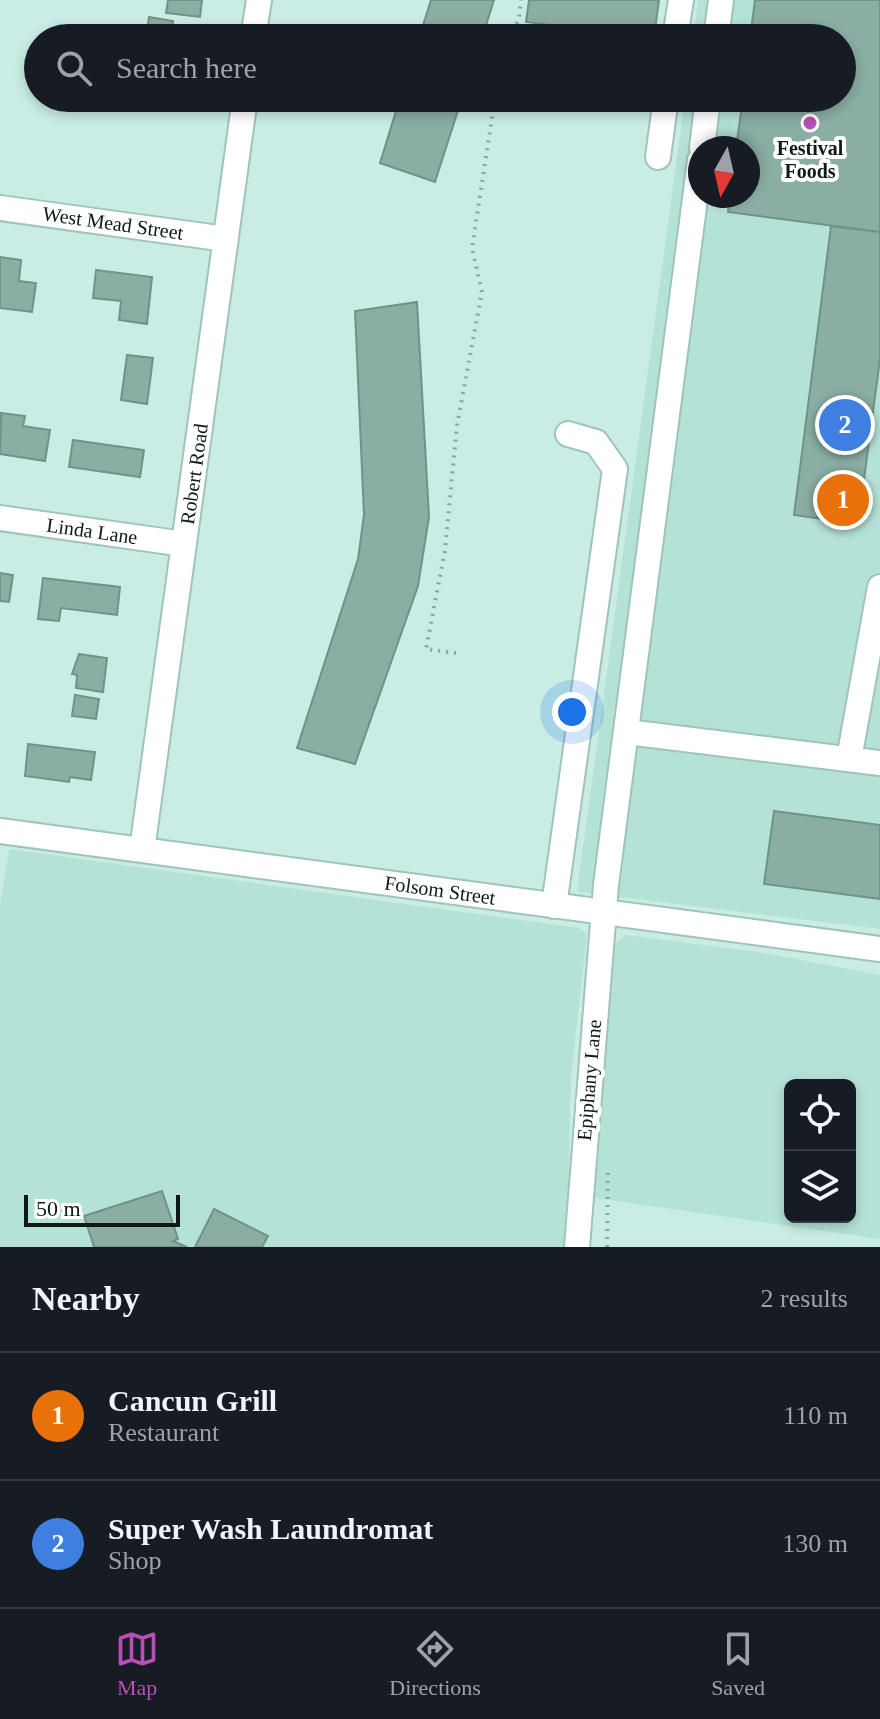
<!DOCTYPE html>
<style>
:root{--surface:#171b24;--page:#242831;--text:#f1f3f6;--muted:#9ea1a6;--line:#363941;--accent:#b650b4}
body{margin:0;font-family:Georgia,serif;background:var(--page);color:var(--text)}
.controls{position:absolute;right:24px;bottom:24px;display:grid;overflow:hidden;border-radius:12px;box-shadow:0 4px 12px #0003}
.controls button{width:72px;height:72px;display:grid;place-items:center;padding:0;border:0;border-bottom:2px solid var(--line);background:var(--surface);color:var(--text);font:40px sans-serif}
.compass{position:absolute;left:688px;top:136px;width:72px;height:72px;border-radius:50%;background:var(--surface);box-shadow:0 4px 12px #0003;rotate:188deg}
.scale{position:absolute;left:24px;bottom:20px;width:156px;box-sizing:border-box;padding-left:8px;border:4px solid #0d1a17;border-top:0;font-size:22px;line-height:28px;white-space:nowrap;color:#0d1a17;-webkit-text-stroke:6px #fff;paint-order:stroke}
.you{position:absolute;left:572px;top:712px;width:28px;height:28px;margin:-20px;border:6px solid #fff;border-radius:50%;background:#1a73e8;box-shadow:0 0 0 12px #1a73e833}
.badge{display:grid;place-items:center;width:52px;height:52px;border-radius:50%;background:var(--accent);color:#fff;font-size:26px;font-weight:700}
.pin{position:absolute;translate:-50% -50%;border:4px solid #fff;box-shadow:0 2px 8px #0006}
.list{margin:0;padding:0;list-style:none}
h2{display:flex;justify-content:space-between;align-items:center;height:104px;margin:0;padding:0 32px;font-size:34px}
h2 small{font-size:26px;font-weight:400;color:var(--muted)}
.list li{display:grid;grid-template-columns:52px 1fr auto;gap:24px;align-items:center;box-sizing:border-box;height:128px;padding:0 32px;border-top:2px solid var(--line)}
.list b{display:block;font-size:30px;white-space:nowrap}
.list p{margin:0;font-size:26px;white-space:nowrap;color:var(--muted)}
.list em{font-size:26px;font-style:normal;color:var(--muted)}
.icon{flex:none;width:44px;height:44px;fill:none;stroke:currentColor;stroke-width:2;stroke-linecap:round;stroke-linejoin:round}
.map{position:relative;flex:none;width:880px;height:1247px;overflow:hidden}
.search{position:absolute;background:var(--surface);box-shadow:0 4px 12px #0003;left:24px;right:24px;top:24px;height:88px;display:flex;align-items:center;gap:20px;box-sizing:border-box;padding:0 28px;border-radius:44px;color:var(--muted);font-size:30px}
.sheet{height:360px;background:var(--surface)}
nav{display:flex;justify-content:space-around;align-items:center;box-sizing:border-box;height:112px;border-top:2px solid var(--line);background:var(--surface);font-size:22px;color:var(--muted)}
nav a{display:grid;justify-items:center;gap:4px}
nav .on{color:var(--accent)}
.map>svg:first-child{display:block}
.built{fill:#b5e2d7;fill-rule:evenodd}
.building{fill:#8aada4;stroke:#709289;stroke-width:2}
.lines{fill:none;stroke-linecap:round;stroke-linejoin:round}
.minor-casing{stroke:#a0c3ba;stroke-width:28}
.path{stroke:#8aa69f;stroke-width:4;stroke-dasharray:2 6;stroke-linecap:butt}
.minor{stroke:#fff;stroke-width:24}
.poi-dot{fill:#b650b4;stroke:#fff;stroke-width:3}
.labels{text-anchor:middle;stroke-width:8;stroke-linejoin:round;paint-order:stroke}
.poi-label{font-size:20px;font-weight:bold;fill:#0d1a17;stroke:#fff}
.street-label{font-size:20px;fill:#0d1a17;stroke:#fff}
</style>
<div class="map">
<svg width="880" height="1247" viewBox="0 0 880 1247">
<rect width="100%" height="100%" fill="#c9ede4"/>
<path class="built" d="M698,0H880V929L577,892L685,98H842V38H693ZM700,148H748V196H700Z
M9,849L579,928L587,934L571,1077L567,1247H0V906Z
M626,935L765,953L880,975V1239L595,1198L598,1085L612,961L614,945ZM790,1085H850V1217H790Z"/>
<path class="building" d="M168,0H202L200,17L166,13Z
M431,0H494L482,38H419Z
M529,0H659L654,38L526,22Z
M755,0H880V232L728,212L730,196H748V148H736L743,98H842V38H750Z
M149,17L173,21L171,38H146Z
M400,98H462L435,182L380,163Z
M831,226L880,232V359L858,524L794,515Z
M0,257L21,260L19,281L36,283L32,312L0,308Z
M96,270L152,277L147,324L119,320L121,301L93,298Z
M417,302L429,517L418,586L355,764L297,748L358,559L364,515L355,311Z
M127,355L153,358L147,404L121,400Z
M1,413L25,416L23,426L50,430L45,461L0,454Z
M73,440L144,450L140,477L69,467Z
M0,573L13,575L9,602L0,601Z
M43,578L120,587L117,615L61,608L59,621L38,619Z
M79,654L107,658L103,692L76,688L77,675L72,674Z
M75,695L99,699L96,719L72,716Z
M28,744L95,752L91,780L70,777L69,782L25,776Z
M774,811L880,825V899L764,884Z
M162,1191L178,1239L173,1241L187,1247H94L84,1216Z
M214,1209L268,1236L262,1247H195Z"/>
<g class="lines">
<g class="minor-casing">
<path id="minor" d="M253,38L259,0
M675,38L681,0
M716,38L721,0
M702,148L708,98
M658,157L666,98
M0,208L226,239
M0,518L184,544
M627,732L880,763
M849,759L880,587
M0,831L880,949
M142,850L245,98
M554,906L615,469L596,442L568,434
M577,1247L606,885L700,160"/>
</g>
<path class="path" d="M509,38L519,19L521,0
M456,653L426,649L445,550L457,425L482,292L472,248L495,98
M607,1247L608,1169"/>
<use href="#minor" class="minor"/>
</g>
<circle class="poi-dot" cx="810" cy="123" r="8"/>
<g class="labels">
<g class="poi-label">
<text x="810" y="155">Festival<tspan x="810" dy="23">Foods</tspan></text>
</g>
<g class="street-label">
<text transform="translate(113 223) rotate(8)" y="7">West Mead Street</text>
<text transform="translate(194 474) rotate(-82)" y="7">Robert Road</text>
<text transform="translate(92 531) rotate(8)" y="7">Linda Lane</text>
<text transform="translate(440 890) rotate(8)" y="7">Folsom Street</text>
<text transform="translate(589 1080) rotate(-85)" y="7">Epiphany Lane</text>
</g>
</g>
</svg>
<div class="controls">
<button><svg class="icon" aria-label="locate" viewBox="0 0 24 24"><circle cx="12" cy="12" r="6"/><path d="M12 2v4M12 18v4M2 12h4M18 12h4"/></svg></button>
<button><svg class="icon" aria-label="layers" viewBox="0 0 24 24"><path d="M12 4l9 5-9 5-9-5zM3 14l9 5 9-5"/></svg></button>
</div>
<svg class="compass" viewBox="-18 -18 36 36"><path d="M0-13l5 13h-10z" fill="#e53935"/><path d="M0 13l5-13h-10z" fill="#9ea1a6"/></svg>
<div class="scale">50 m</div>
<div class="you"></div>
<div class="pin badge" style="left:843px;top:500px;background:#e8710a">1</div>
<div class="pin badge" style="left:845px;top:425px;background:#3f7fe0">2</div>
<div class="search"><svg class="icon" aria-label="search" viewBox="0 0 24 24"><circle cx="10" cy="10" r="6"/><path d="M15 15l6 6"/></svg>Search here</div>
</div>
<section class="sheet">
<h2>Nearby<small>2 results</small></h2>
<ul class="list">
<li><span class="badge" style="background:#e8710a">1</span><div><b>Cancun Grill</b><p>Restaurant</p></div><em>110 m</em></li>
<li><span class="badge" style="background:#3f7fe0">2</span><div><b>Super Wash Laundromat</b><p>Shop</p></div><em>130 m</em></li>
</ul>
</section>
<nav>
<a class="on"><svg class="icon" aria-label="map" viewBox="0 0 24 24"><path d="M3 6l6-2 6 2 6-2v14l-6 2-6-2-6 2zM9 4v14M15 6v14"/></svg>Map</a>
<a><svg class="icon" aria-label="directions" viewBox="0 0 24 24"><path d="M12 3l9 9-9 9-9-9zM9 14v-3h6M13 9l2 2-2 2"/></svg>Directions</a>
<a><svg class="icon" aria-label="saved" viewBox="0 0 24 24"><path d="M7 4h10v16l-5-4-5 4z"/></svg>Saved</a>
</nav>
